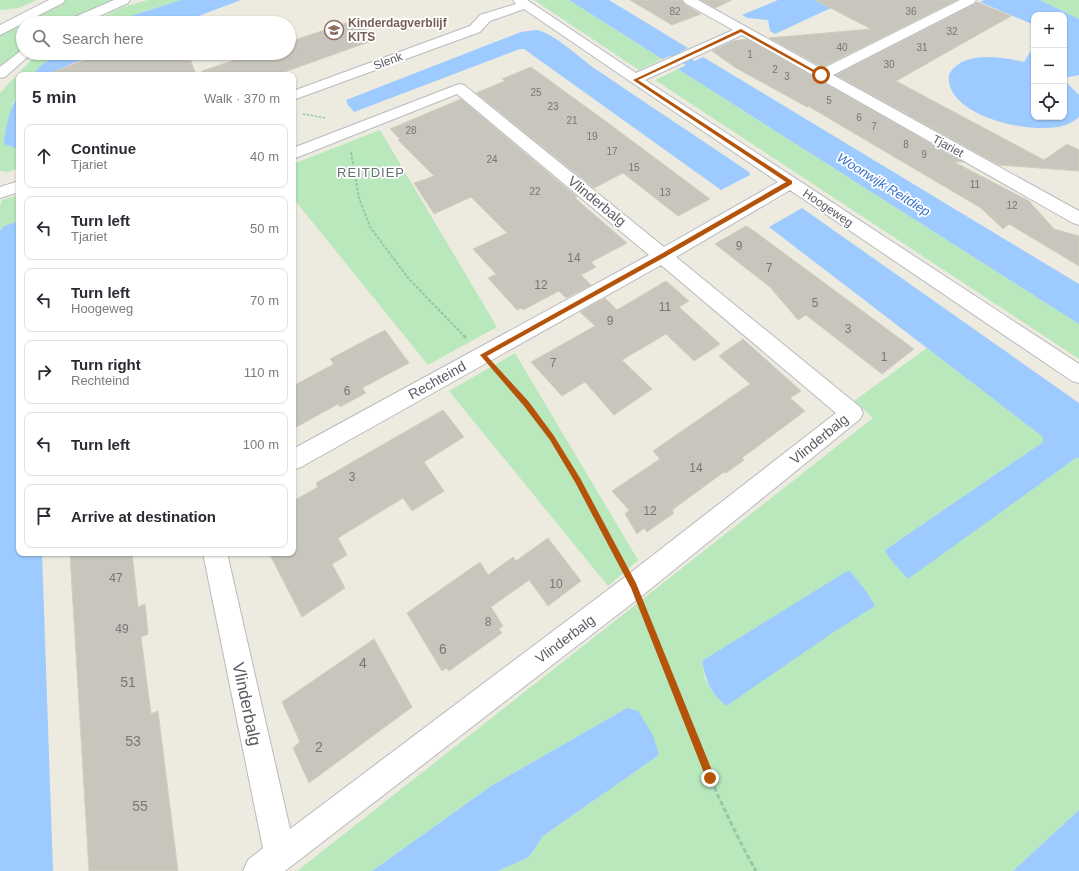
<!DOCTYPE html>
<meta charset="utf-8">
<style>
:root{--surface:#fff;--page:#f7f7f7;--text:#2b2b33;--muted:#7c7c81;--line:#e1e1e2}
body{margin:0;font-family:Helvetica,sans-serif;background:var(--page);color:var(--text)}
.controls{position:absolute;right:12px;top:12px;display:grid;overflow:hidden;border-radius:8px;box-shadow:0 1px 3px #0004}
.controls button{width:36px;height:36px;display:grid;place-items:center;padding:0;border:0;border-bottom:1px solid var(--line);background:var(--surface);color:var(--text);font:20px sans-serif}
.stop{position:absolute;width:12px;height:12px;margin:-9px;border:3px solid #b45309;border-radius:50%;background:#fff}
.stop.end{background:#b45309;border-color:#fff;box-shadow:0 1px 4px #0008}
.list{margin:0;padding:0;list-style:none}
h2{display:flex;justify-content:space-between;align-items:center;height:52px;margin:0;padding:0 16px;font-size:17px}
h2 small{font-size:13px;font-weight:400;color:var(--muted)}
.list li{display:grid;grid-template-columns:26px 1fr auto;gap:12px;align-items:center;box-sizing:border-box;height:64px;margin:0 8px 8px;padding:0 8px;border:1px solid var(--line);border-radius:8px}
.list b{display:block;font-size:15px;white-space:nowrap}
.list p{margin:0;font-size:13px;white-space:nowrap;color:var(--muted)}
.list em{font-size:13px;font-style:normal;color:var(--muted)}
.icon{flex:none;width:22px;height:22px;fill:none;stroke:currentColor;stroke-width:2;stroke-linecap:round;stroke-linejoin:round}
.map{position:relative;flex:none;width:1079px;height:871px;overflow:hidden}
.search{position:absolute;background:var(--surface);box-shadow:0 1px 3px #0004;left:16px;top:16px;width:280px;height:44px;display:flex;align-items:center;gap:10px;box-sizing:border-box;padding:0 14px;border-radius:22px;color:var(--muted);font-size:15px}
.panel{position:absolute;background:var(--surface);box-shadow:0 1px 3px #0004;left:16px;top:72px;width:280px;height:484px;border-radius:8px}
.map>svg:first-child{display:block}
.green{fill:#b9e8bd;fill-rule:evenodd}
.water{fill:#9dcbff}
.building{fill:#c8c5bc;stroke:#d2cebd}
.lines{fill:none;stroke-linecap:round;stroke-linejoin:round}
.minor-casing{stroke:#b8bac0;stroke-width:2}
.path-far3{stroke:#92c9a7;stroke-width:1.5;stroke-dasharray:2.5 1.5;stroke-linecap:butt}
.path-far2{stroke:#92c9a7;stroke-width:2;stroke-dasharray:3 1.5;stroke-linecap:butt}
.path-far1{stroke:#92c9a7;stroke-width:2.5;stroke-dasharray:4 2;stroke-linecap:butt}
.path{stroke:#92c9a7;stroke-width:3;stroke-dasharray:5 2.5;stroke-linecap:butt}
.minor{fill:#fff;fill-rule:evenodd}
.route{fill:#b45309}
.labels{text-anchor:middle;stroke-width:3.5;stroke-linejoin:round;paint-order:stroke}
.far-number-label{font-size:10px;fill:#747678}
.far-education-label{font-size:12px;font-weight:bold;fill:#785e54;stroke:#fff;text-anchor:start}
.far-street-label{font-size:12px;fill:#585c62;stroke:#fff}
.number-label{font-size:12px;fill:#747678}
.far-quarter-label{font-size:13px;letter-spacing:1px;fill:#696e74;stroke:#fff}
.far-water-label{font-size:13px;font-style:italic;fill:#3671cc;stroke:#fff}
.street-label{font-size:14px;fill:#585c62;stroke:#fff}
.near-number-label{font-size:14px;fill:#747678}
.near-street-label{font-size:17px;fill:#585c62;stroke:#fff}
</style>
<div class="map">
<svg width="1079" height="871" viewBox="0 0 1079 871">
<rect width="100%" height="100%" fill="#edebdf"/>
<path class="green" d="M0,0H37L19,8L0,10Z
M65,0H115L67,23H23V50L0,68V34Z
M148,0H181L134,15L117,23H89L123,7Z
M534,0H569L662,59L639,70Z
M1040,0H1079V19Z
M40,53H62L41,65L33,75H19V94L13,103L5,144L19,149V168L8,172L0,171V93L29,62Z
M678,69L1079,324V359L655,80Z
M380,130L497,327L428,365L293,198V164Z
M19,195V221L4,226L0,231V206L2,200Z
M927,348L1037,432L1043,437V442L885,550L908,578L1076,458H1079V810L1013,871H498L527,858L532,853L543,836L659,755L627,708L491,786L372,871H297L873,418L854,401ZM850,571L867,592L874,606L831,634L714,694L705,679L702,661Z
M515,353L638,560L608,586L449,391Z"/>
<path class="water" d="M181,0H241L180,23H117L134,15Z
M569,0H609L688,48L680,52L695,61L703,57L1079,284V324L678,69L686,65L670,56L662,59Z
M778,0H848L775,34L770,31L768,20L747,18L742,15Z
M984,0H1040L1079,19V75L1064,78V15H1034V25L980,2Z
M536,30C551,31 580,58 594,68C645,103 698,137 749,172L750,175L721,190L524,49H520L354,112L348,105L346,100L521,32Z
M1034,49V117H1064V80L1079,95V117C1075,120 1071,123 1066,125C1035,136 943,117 949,74C964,50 1001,57 1024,62L1030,52Z
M62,53H100L71,64L53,75H33L41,65Z
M19,94V149H18L4,144C6,125 9,110 19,94Z
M802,208L1079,403V458H1076L908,579L890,559L885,550L1043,442V437L769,227Z
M19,221V553H42L53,871H0V231L4,226Z
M847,571H850L867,592L875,606L831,634L726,706C710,691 706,682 702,661Z
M627,708L638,711L653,735L659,755L543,836L532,853L527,858L498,871H372L491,786Z
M1079,810V871H1013Z"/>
<path class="building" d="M630,0H682L684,4L701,14L672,25Z
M701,0H732L715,8Z
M815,0H957L822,67L769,38L871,29Z
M977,2L1011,16L896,81L1044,160L1067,144L1079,150V171L999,165L836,75L975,4Z
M355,20L377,39L276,75H203L202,71L255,53H289V42Z
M747,39L963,162H954L1029,201L1054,229L1079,236V266L1009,224L1003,229L981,208L808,106L807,107L736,68L712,51L733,41Z
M103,53H188L196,75H51L50,73Z
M531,67L604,120L710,199L678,216L623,173L594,188L476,93L505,81L502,79Z
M461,99L577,197L575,198L627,243L591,262L596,267L581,275L591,285L566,298L559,291L523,310L521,308L517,310L488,278L496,274L473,249L507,233L471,197L434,214L414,183L434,176L398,140L400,139L390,129Z
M746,226L754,231L914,349L882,374L806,315L798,320L770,287L715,244Z
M666,281L689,301L679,307L720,344L694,361L666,334L622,360L652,389L614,415L585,382L562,396L531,362L595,326L580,312L605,298L617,310Z
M385,330L409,363L362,388L366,393L340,407L338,404L293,429V386L334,364L330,359Z
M743,339L801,391L790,398L805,411L742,458L744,460L726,473L724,472L672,510L674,513L647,532L644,528L637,534L625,514L629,510L612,491L660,459L653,451L750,384L719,356Z
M443,410L464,437L424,462L444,491L412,511L403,498L338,538L347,555L332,564L345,588L302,617L269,553H293V501L318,487L316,483Z
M548,538L581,581L548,606L529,580L491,607L503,626L499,629L502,633L449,671L446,668L442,671L407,613L480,562L488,575L513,557L516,561Z
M70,553H132L138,607L145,604L148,634L141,637L151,714L158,711L178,871H89Z
M374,639L412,707L309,783L293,748L300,742L282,702Z"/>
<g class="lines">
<g class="minor-casing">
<path id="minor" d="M49,0H65L63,3L0,35V25Z
M114,0H130L128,3L84,23H66L68,20Z
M513,0H527L636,73L733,30L685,3L683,0H698L822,69L960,0H976L974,3L833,75L1079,211V225L1073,223L742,35L645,80L1079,364V383L1072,381L790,190L676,257L860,407L863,413L860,419L643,595L285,871H243L248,860L263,848L203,553H227L290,829L625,577L836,413L661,265L301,467L293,470V449L649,255L457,94L293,159V148L459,84L464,85L664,247L778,182L524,9L490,21L480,32L293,100V91L470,26L480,15L516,4Z
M23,49V53H32L5,77L0,78V67Z
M19,181V192L0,198V187Z"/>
</g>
<path class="path-far3" d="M303,114L326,118"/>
<path class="path-far2" d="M351,152L359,198L370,227L409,279L465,337"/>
<path class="path-far1" d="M464,336L466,338
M499,374C515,391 531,408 544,427C575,469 597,516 621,562"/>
<path class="path" d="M645,613C679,701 710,789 756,871"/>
<use href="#minor" class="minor"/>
</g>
<path class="route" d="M741,29L823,75L820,76L741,32L638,80L792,181V184L665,257L487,356L529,402L554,436L580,478L636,583L715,778L713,781L710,783L707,781L706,778L631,588L575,482L550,440L524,406L480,355L661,254L786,182L633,80Z"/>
<defs>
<g id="school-ring" transform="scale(1)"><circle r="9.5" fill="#fff" stroke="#8d6e63" stroke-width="1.5"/><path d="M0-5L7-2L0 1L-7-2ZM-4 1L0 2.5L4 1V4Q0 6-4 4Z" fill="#8d6e63"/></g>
</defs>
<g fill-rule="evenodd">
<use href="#school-ring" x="334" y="30"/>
</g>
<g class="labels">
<g class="far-number-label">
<text x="675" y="15">82</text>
<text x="911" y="15">36</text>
<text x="952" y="35">32</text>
<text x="842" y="51">40</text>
<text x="922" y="51">31</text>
<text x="750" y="58">1</text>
<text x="889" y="68">30</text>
<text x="775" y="73">2</text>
<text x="787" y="80">3</text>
<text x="536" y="96">25</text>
<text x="829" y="104">5</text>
<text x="553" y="110">23</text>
<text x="859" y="121">6</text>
<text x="572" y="124">21</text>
<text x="874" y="130">7</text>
<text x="411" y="134">28</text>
<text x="592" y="140">19</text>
<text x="906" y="148">8</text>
<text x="612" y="155">17</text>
<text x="924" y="158">9</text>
<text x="492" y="163">24</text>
<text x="634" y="171">15</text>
<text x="975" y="188">11</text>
<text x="535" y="195">22</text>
<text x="665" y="196">13</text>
<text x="1012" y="209">12</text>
</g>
<g class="far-education-label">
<text x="348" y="27">Kinderdagverblijf<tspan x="348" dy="14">KITS</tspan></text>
</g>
<g class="far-street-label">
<text transform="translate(388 61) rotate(-20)" y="4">Slenk</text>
<text transform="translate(948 146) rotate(29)" y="4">Tjariet</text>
<text transform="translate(828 208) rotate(34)" y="4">Hoogeweg</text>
</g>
<g class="number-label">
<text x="739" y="250">9</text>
<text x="574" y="262">14</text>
<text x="769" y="272">7</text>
<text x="541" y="289">12</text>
<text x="815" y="307">5</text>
<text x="665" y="311">11</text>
<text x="610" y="325">9</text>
<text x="848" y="333">3</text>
<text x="884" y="361">1</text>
<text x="553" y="367">7</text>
<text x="347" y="395">6</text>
<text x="696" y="472">14</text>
<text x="352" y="481">3</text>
<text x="650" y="515">12</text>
<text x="116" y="582">47</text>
<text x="556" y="588">10</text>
<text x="488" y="626">8</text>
<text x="122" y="633">49</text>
</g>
<g class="far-quarter-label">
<text x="371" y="177">REITDIEP</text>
</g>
<g class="far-water-label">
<text transform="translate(884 184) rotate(32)" y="5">Woonwijk Reitdiep</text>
</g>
<g class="street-label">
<text transform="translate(597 201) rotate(39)" y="5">Vlinderbalg</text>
<text transform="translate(437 380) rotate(-29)" y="5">Rechteind</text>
<text transform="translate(819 439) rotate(-39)" y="5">Vlinderbalg</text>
<text transform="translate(565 639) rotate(-37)" y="5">Vlinderbalg</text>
</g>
<g class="near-number-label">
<text x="443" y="654">6</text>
<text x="363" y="668">4</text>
<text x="128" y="687">51</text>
<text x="133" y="746">53</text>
<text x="319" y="752">2</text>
<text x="140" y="811">55</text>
</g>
<g class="near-street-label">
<text transform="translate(247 704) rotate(78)" y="6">Vlinderbalg</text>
</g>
</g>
</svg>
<div class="controls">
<button>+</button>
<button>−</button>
<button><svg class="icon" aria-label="locate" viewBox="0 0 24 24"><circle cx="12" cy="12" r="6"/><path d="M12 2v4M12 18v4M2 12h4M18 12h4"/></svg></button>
</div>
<div class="stop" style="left:821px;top:75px"></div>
<div class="stop end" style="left:710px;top:778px"></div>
<div class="search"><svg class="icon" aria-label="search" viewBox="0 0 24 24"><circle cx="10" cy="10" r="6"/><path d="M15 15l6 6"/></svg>Search here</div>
<section class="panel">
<h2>5 min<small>Walk · 370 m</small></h2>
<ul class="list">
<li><svg class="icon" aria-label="ahead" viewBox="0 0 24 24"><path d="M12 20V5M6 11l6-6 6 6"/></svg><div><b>Continue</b><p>Tjariet</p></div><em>40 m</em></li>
<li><svg class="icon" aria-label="left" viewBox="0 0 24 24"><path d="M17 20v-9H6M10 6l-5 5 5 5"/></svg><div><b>Turn left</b><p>Tjariet</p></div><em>50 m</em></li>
<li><svg class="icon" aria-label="left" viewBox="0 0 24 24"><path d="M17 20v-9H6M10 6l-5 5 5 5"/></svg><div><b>Turn left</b><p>Hoogeweg</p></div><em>70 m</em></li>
<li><svg class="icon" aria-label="right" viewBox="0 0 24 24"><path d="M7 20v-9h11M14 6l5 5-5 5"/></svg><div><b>Turn right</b><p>Rechteind</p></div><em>110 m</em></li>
<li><svg class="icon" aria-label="left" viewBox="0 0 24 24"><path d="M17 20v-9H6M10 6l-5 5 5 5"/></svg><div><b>Turn left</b></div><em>100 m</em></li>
<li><svg class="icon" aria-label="arrive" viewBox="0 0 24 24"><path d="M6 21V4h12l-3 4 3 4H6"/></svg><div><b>Arrive at destination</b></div></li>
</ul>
</section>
</div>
